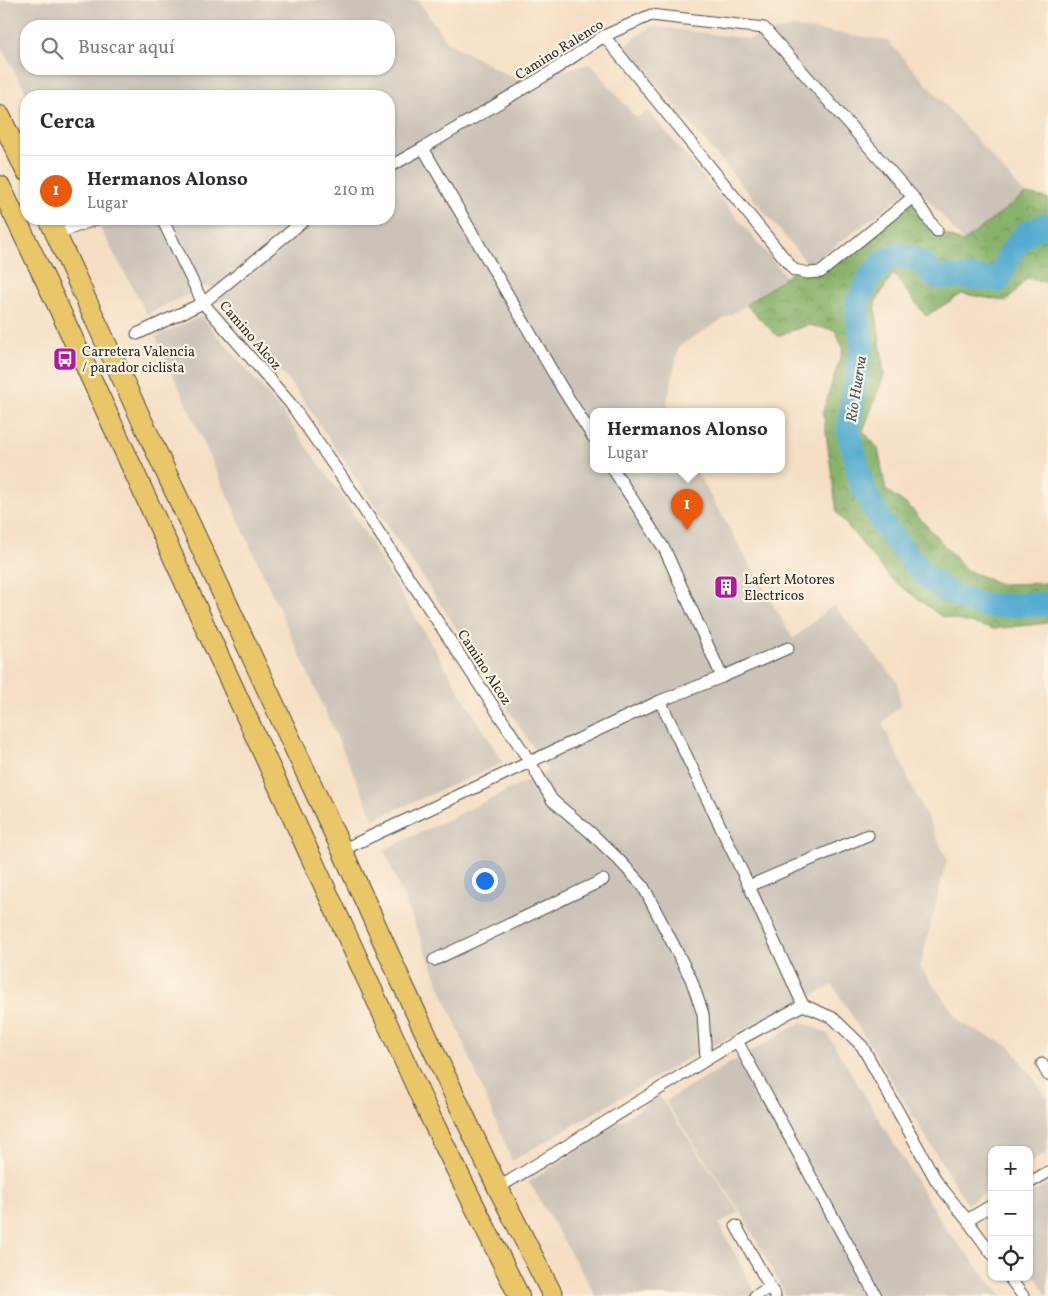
<!DOCTYPE html>
<html lang="es">
<meta charset="utf-8">
<style>
:root{--surface:#fff;--page:#f7f7f7;--text:#2b2b33;--muted:#7c7c81;--line:#e1e1e2;--accent:#ea580c}
body{margin:0;font-family:Vollkorn,serif;background:var(--page);color:var(--text)}
.controls{position:absolute;right:15px;bottom:15px;display:grid;overflow:hidden;border-radius:10px;box-shadow:0 1px 4px #0004}
.controls button{width:45px;height:45px;display:grid;place-items:center;padding:0;border:0;border-bottom:1px solid var(--line);background:var(--surface);color:var(--text);font:25px sans-serif}
.you{position:absolute;left:484px;top:880px;width:18px;height:18px;margin:-12px;border:4px solid #fff;border-radius:50%;background:#1a73e8;box-shadow:0 0 0 8px #1a73e833}
.badge{display:grid;place-items:center;width:32px;height:32px;border-radius:50%;background:var(--accent);color:#fff;font-size:16px;font-weight:700}
.pin{position:absolute;translate:-50% -41px;filter:drop-shadow(0 1px 2px #0008)}
.pin::after{content:'';position:absolute;top:26px;width:18px;height:15px;background:inherit;clip-path:polygon(0 0,100% 0,50% 100%)}
.popup{position:absolute;left:590px;top:408px;width:195px;height:65px;box-sizing:border-box;display:grid;place-content:center;border-radius:10px;background:var(--surface);filter:drop-shadow(0 1px 4px #0005);font-size:16px;white-space:nowrap;color:var(--muted)}
.popup b{font-size:19px;color:var(--text)}
.popup::after{content:'';position:absolute;left:50%;top:100%;margin-left:-10px;border:10px solid transparent;border-top-color:var(--surface)}
.list{margin:0;padding:0;list-style:none}
h2{display:flex;justify-content:space-between;align-items:center;height:65px;margin:0;padding:0 20px;font-size:21px}
h2 small{font-size:16px;font-weight:400;color:var(--muted)}
.list li{display:grid;grid-template-columns:32px 1fr auto;gap:15px;align-items:center;box-sizing:border-box;height:70px;padding:0 20px;border-top:1px solid var(--line)}
.list b{display:block;font-size:19px;white-space:nowrap}
.list p{margin:0;font-size:16px;white-space:nowrap;color:var(--muted)}
.list em{font-size:16px;font-style:normal;color:var(--muted)}
.icon{flex:none;width:28px;height:28px;fill:none;stroke:currentColor;stroke-width:2;stroke-linecap:round;stroke-linejoin:round}
.map{position:relative;flex:none;width:1048px;height:1296px;overflow:hidden}
.search{position:absolute;background:var(--surface);box-shadow:0 1px 4px #0004;left:20px;top:20px;width:375px;height:55px;display:flex;align-items:center;gap:12px;box-sizing:border-box;padding:0 18px;border-radius:20px;color:var(--muted);font-size:19px}
.panel{position:absolute;background:var(--surface);box-shadow:0 1px 4px #0004;left:20px;top:90px;width:375px;height:135px;border-radius:20px}
.map>svg:first-child{display:block}
.industrial{fill:#cbc3b8;fill-rule:evenodd}
.forest{fill:url(#forest-crowns);stroke:#5a6e4a}
.lines{fill:none;stroke-linecap:round;stroke-linejoin:round}
.river{stroke:#53acd0;stroke-width:24}
.street-casing{stroke:#494642;stroke-width:13}
.highway-casing{stroke:#494642;stroke-width:22}
.street{stroke:#fff;stroke-width:11}
.highway{stroke:#e9c769;stroke-width:20}
.labels{text-anchor:middle;stroke-width:4.5;stroke-linejoin:round;paint-order:stroke}
.street-label{font-size:14px;fill:#2b2b2b;stroke:#fcf5e5}
.poi-label{font-size:14px;fill:#2b2b2b;stroke:#fcf5e5;text-anchor:start}
.water-label{font-size:15px;font-style:italic;fill:#395865;stroke:#fcf5e5}
</style>
<div class="map">
<svg width="1048" height="1296" viewBox="0 0 1048 1296">
<defs>
<pattern id="forest-crowns" width="20" height="18" patternUnits="userSpaceOnUse" patternTransform="scale(1.25)"><rect width="20" height="18" fill="#88b26a"/><path d="M2 6a3 3 0 1 1 6 0M12 15a3 3 0 1 1 6 0" fill="none" stroke="#6f9157"/></pattern>
</defs>
<rect width="100%" height="100%" fill="#fcf5e5"/>
<filter id="ink" filterUnits="userSpaceOnUse"><feTurbulence type="fractalNoise" baseFrequency=".02" numOctaves="2"/><feDisplacementMap in="SourceGraphic" scale="10" xChannelSelector="R" yChannelSelector="G"/><feConvolveMatrix kernelMatrix="1 2 1 2 8 2 1 2 1" color-interpolation-filters="sRGB"/></filter>
<filter id="wash" filterUnits="userSpaceOnUse"><feTurbulence type="fractalNoise" baseFrequency=".0096" numOctaves="4" result="noise"/><feDisplacementMap in="SourceGraphic" scale="20" xChannelSelector="R" yChannelSelector="G"/><feGaussianBlur stdDeviation="1.12" result="paint"/><feColorMatrix in="noise" values="0 0 0 0 0 0 0 0 0 0 0 0 0 0 0 0 0 1.4 0 .05"/><feComposite in="paint" operator="in"/></filter>
<g filter="url(#wash)">
<rect width="100%" height="100%" fill="#f5dec3"/>
<path class="industrial" d="M0,0H418L447,42L517,80L591,64L636,118L649,111L786,277L746,305L679,346L667,402L670,411H593V469H695L793,639L833,605L898,682L900,706L882,723L947,859L920,967L961,1023L1011,1047L1048,1099V1152L1029,1164V1150H992V1188L967,1204L833,985L690,1057L512,1161L384,850L548,771L453,623L300,395L208,285L147,314L95,219H389V96H28L0,45ZM26,26H389V69H26Z
M651,26L749,39L792,27L887,40L1025,194L964,242L916,185L809,265L625,46Z
M201,316L280,409L344,499L503,763L374,819L156,337Z
M802,1022L827,1033L945,1228L1003,1296H786L741,1212L665,1101Z
M659,1096L739,1212L719,1224L757,1296H596L529,1182Z
M1048,1184V1296H1047L1029,1266V1195Z"/>
<path class="forest" d="M1025,194L1048,198V283L1027,278L1007,301L962,294L926,316L893,274L875,303L884,375L863,431L878,448L886,490L910,507L966,570L1001,584L1048,583V623L994,629L941,616L890,578L837,513L823,411L843,349L835,330L808,325L777,336L746,305L786,277L794,270L821,272L913,197L937,231L963,242Z"/>
<g class="lines">
<path class="river" d="M1048,224L1026,233L1011,252L999,280L981,278L936,277L920,261L899,254L886,260L870,277L857,304L862,345L853,397L849,432L863,488L883,524L924,575L945,590L962,599L986,606L1048,604"/>
</g>
</g>
<g filter="url(#ink)">
<g class="lines">
<g class="street-casing">
<path id="street" d="M604,36L794,270L808,273L821,272L913,197
M423,148L562,388L593,437
M389,167L423,148L546,75L604,36L651,15L764,28L913,197L937,231
M160,219L164,223L203,303L290,403L353,493L530,762L552,800L590,832L618,859L643,886L691,979L703,1014L706,1060
M56,234L96,219
M137,334L203,303L306,219
M613,469L665,550L722,677
M660,701L749,886L803,1005L833,1018L862,1046L937,1182L967,1220L992,1254
M342,850L660,701L722,677L788,648
M749,886L868,835
M434,960L603,880
M737,1041L876,1296
M1042,1064L1048,1075
M1029,1183L1048,1172
M498,1188L737,1041L803,1005
M967,1220L992,1205
M736,1226L775,1296
M1009,1277L1023,1296
M755,1296L770,1287"/>
</g>
<g class="highway-casing">
<path id="highway" d="M0,116L26,171
M0,186L57,304L428,1112L519,1296
M49,219L116,365L342,850L401,981L498,1188L553,1296"/>
</g>
<use href="#street" class="street"/>
<use href="#highway" class="highway"/>
</g>
</g>
<defs>
<g id="bus-square" transform="scale(1.25)"><rect x="-9" y="-9" width="18" height="18" rx="4" fill="#b5179e" stroke="#fcf5e5"/><path d="M-5-6H5V4H4V6H2V4H-2V6H-4V4H-5ZM-3.5-4V0h7V-4ZM-3.5 1.2v1.5H-2V1.2ZM2 1.2v1.5H3.5V1.2Z" fill="#fff"/></g>
<g id="building-square" transform="scale(1.25)"><rect x="-9" y="-9" width="18" height="18" rx="4" fill="#b5179e" stroke="#fcf5e5"/><path d="M-4-6H4V6H1V3H-1V6H-4ZM-2.5-4.3h1.7v1.8h-1.7ZM.8-4.3h1.7v1.8H.8ZM-2.5-1h1.7V.8h-1.7ZM.8-1h1.7V.8H.8Z" fill="#fff"/></g>
</defs>
<g fill-rule="evenodd">
<use href="#bus-square" x="65" y="359"/>
<use href="#building-square" x="726" y="587"/>
</g>
<g class="labels">
<g class="street-label">
<text transform="translate(559 49) rotate(-32)" y="5">Camino Ralenco</text>
<text transform="translate(251 335) rotate(49)" y="5">Camino Alcoz</text>
<text transform="translate(485 667) rotate(57)" y="5">Camino Alcoz</text>
</g>
<g class="poi-label">
<text x="82" y="356">Carretera Valencia<tspan x="82" dy="16">/ parador ciclista</tspan></text>
<text x="744" y="584">Lafert Motores<tspan x="744" dy="16">Electricos</tspan></text>
</g>
<g class="water-label">
<text transform="translate(856 389) rotate(-81)" y="5">Río Huerva</text>
</g>
</g>
</svg>
<div class="controls">
<button>+</button>
<button>−</button>
<button><svg class="icon" aria-label="locate" viewBox="0 0 24 24"><circle cx="12" cy="12" r="6"/><path d="M12 2v4M12 18v4M2 12h4M18 12h4"/></svg></button>
</div>
<div class="you"></div>
<div class="pin badge" style="left:687px;top:530px">1</div>
<div class="popup"><b>Hermanos Alonso</b>Lugar</div>
<div class="search"><svg class="icon" aria-label="search" viewBox="0 0 24 24"><circle cx="10" cy="10" r="6"/><path d="M15 15l6 6"/></svg>Buscar aquí</div>
<section class="panel">
<h2>Cerca<small></small></h2>
<ul class="list">
<li><span class="badge">1</span><div><b>Hermanos Alonso</b><p>Lugar</p></div><em>210 m</em></li>
</ul>
</section>
</div>
